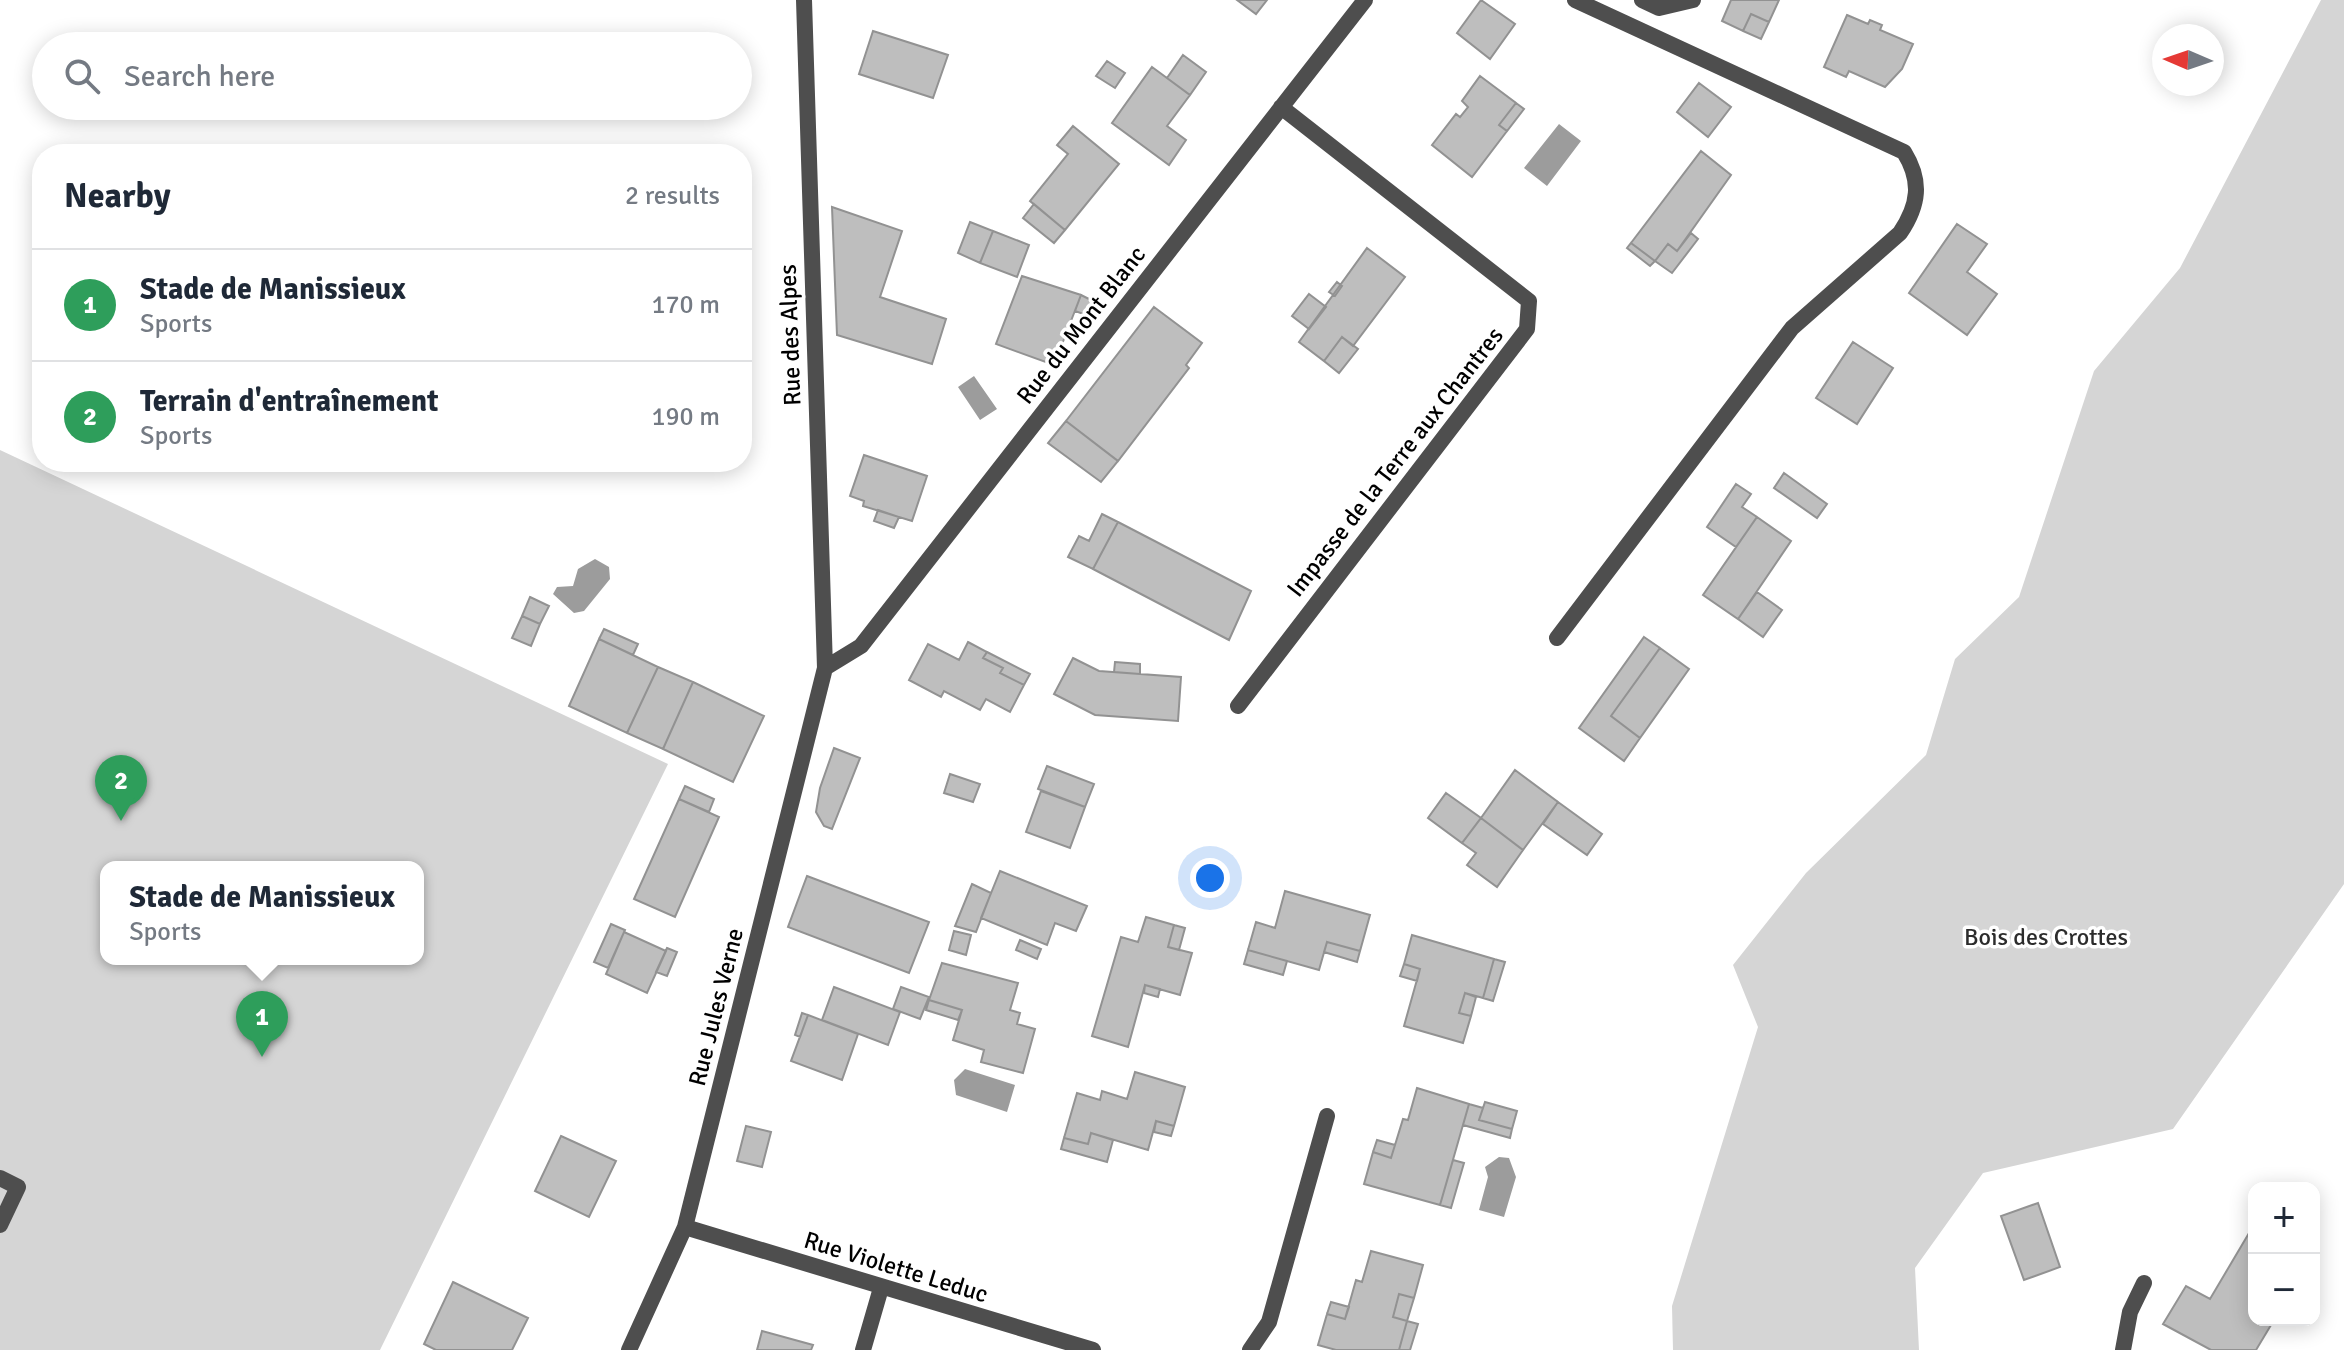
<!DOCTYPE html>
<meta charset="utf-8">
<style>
:root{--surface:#fff;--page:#f2f2f3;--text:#1f2937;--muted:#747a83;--line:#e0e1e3;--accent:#2563eb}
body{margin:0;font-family:Signika,sans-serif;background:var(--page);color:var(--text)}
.controls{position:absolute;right:24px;bottom:24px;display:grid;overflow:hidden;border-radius:16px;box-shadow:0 4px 20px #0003}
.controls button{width:72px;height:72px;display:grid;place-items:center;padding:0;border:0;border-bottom:2px solid var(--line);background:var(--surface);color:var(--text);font:40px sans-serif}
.compass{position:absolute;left:2152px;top:24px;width:72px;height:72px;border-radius:50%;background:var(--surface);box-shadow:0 4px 20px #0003;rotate:272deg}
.you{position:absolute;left:1210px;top:878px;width:28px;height:28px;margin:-20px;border:6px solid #fff;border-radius:50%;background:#1a73e8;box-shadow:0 0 0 12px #1a73e833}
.badge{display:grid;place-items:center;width:52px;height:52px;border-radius:50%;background:var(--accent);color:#fff;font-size:26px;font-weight:700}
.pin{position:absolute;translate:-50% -66px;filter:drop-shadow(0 2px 4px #0008)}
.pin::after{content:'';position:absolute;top:42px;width:28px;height:24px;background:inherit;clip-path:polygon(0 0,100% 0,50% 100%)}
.popup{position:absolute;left:100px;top:861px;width:324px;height:104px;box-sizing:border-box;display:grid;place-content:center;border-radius:16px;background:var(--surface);filter:drop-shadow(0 2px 6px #0005);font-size:26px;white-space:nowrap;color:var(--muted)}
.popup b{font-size:30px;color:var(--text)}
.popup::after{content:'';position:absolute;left:50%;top:100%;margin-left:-16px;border:16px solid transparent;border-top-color:var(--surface)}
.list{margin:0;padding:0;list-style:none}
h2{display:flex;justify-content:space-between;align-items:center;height:104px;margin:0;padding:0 32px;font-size:34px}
h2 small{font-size:26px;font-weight:400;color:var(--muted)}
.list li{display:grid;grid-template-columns:52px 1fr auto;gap:24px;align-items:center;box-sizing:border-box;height:112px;padding:0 32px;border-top:2px solid var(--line)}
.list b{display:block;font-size:30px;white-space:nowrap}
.list p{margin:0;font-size:26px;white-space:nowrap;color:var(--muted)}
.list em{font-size:26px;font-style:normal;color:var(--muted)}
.icon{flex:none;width:44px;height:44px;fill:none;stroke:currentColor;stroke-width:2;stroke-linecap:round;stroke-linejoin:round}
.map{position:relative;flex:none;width:2344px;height:1350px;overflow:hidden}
.search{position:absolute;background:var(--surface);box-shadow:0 4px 20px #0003;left:32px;top:32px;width:720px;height:88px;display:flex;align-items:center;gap:20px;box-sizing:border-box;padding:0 28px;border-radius:44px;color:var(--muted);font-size:30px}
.panel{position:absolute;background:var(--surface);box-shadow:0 4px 20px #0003;left:32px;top:144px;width:720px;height:328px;border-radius:32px}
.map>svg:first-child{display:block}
.green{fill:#d5d5d5;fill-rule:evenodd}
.water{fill:#9c9c9c}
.building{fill:#bebebe;stroke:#929292;stroke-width:2}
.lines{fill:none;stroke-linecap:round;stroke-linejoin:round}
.service{stroke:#4e4e4e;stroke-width:16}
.minor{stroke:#4e4e4e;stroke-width:16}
.labels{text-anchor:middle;stroke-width:7;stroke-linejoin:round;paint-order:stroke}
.street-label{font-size:24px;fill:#000;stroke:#fff}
.park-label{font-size:24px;fill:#2c2c2c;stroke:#fff}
</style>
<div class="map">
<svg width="2344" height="1350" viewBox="0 0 2344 1350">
<rect width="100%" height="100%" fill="#fff"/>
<path class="green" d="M2321,0H2344V884L2173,1129L1983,1173L1915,1268L1919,1350H1673L1672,1306L1758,1027L1733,965L1806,873L1926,755L1955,659L2019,597L2094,371L2180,268Z
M0,450L668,764L380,1350H0ZM106,867H418V959H106Z"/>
<path class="water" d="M1559,124L1581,141L1547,186L1524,168Z
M974,376L997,409L980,420L958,387Z
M595,559L609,567L610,579L584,611L574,613L553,594L557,587L573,586L578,569Z
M965,1069L1015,1085L1007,1112L956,1095L954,1080Z
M1499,1157L1509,1158L1516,1177L1504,1217L1479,1210L1488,1177L1485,1167Z"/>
<path class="building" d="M1237,0H1267L1256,14Z
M1481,0L1515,24L1490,59L1457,33Z
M1731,0H1779L1769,22L1751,14L1743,31L1722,21Z
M1751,14L1769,22L1761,39L1743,31Z
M1847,15L1868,24L1870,20L1882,25L1880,30L1913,44L1902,69L1885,87L1849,71L1846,77L1824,67Z
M873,31L948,55L933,98L859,74Z
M1183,55L1206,72L1190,95L1167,78Z
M1107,61L1125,73L1115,88L1096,76Z
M1152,67L1190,95L1167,126L1186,140L1169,165L1112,123Z
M1480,76L1516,103L1499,125L1507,131L1472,177L1432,145L1456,114L1460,117L1468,107L1462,101Z
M1699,83L1731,107L1708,137L1677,112Z
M1516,103L1524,109L1507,131L1499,125Z
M1073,126L1119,164L1065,230L1030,201L1068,154L1057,145Z
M1701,151L1731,175L1677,251L1668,244L1655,261L1631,243Z
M1034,204L1065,230L1054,243L1023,218Z
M832,207L902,231L880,297L946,319L932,364L837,335Z
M970,222L993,231L980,263L958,253Z
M1957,224L1987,244L1967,272L1997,294L1967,335L1909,293Z
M993,231L1029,245L1017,277L980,263Z
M1691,233L1698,239L1672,273L1655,261L1668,244L1677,251Z
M1631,243L1655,261L1650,266L1627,248Z
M1367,248L1405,277L1353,346L1342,337L1324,361L1299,342Z
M1022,276L1081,295L1054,365L996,344Z
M1337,282L1342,286L1335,296L1329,292Z
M1309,294L1326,307L1309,329L1292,316Z
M1081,295L1093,301L1086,315L1075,311Z
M1154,307L1202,343L1186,365L1189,368L1118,461L1066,421Z
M1342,337L1358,349L1339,373L1324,361Z
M1853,342L1893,368L1857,424L1816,398Z
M1066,421L1118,461L1101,482L1048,443Z
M864,455L927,476L912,521L863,506L864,501L850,496Z
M1784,473L1827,504L1817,518L1774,488Z
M1736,484L1751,494L1742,507L1757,517L1736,547L1707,527Z
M878,510L899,517L894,528L874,521Z
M1102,514L1118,522L1093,569L1068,557L1079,536L1089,541Z
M1757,517L1791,541L1738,619L1703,595Z
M1118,522L1251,591L1229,640L1093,569Z
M1757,592L1782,610L1763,637L1738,619Z
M530,597L549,606L540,624L522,616Z
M522,616L540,624L531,646L512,638Z
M604,629L638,644L633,655L599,639Z
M1644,637L1660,648L1611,716L1640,738L1624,761L1579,728Z
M599,639L658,667L627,733L569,706Z
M968,642L987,652L983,658L1003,668L1000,673L1024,685L1010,712L986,699L980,710L944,691L941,697L909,680L928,644L959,660Z
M1660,648L1689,669L1640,738L1611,716Z
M987,652L1030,674L1024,685L1000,673L1003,668L983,658Z
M1073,658L1099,671L1181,677L1178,721L1095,715L1054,694Z
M1115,662L1140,664V674L1114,672Z
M658,667L693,682L663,749L627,733Z
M693,682L764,716L733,782L663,749Z
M834,748L860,758L832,829L824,826L816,812L820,788Z
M1047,766L1094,784L1085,807L1038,789Z
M1515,770L1558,802L1523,850L1481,818Z
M950,774L980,784L973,802L944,793Z
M685,786L714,799L709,812L679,799Z
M1041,791L1085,807L1070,848L1026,832Z
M1446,793L1481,818L1462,843L1428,818Z
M679,799L719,817L675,917L634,899Z
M1558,802L1602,834L1587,855L1543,824Z
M1481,818L1523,850L1497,887L1467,865L1476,853L1462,843Z
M1000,871L1087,906L1076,931L1055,923L1047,945L981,918Z
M807,876L929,922L909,973L788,927Z
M972,884L991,893L976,932L955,926Z
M1285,891L1370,915L1360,951L1327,942L1319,970L1248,950L1256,922L1275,928Z
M1146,917L1174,925L1168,947L1192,953L1180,995L1145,985L1128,1047L1092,1036L1121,937L1138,942Z
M611,924L625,930L608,968L594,962Z
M1174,925L1185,928L1179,950L1168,947Z
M954,931L971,935L966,955L949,950Z
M624,932L666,951L647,993L606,974Z
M1412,935L1494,959L1483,998L1465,993L1459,1013L1471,1016L1463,1043L1404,1026L1420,969L1404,964Z
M1020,940L1041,949L1037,959L1016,950Z
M1327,942L1360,951L1357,962L1324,952Z
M667,948L677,952L667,976L656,972Z
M1248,950L1287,961L1283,975L1244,964Z
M1494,959L1505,962L1493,1001L1483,998Z
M942,963L1018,983L1010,1010L1020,1013L1017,1024L1035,1029L1023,1073L981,1062L984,1050L953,1040L962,1010L929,1000Z
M1404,964L1420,969L1417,981L1400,976Z
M1145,985L1160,989L1158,997L1144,993Z
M834,987L900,1012L888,1045L822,1020Z
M901,987L929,997L920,1019L893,1009Z
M1465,993L1476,997L1471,1016L1459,1013Z
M929,1000L962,1010L958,1020L926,1010Z
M802,1013L808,1015L800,1037L795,1035Z
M808,1015L858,1034L842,1080L791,1061Z
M1135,1072L1185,1087L1174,1126L1156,1121L1148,1150L1091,1133L1088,1144L1064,1138L1077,1093L1100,1100L1102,1091L1127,1099Z
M1417,1088L1469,1104L1440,1205L1364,1184L1373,1152L1391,1158L1403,1119L1408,1120Z
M1485,1102L1517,1111L1512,1129L1479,1120Z
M1469,1104L1483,1108L1479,1120L1512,1129L1510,1138L1463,1125Z
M1156,1121L1174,1126L1171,1136L1154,1132Z
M746,1126L771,1132L762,1167L737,1161Z
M1091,1133L1113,1140L1107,1162L1061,1149L1064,1138L1088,1144Z
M561,1136L616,1161L589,1217L535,1191Z
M1377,1140L1395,1145L1391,1158L1373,1152Z
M1453,1160L1464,1163L1451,1208L1440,1205Z
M2038,1203L2060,1267L2024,1280L2001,1216Z
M2252,1228L2254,1320H2274L2256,1350H2211L2163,1324L2186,1286L2210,1299Z
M1371,1251L1423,1265L1414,1298L1399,1294L1393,1317L1407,1321L1399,1350H1336L1318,1345L1327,1314L1345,1319L1356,1280L1362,1282Z
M453,1282L528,1318L512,1350H436L424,1344Z
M1399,1294L1414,1298L1407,1321L1393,1317Z
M1331,1302L1349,1307L1345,1319L1327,1314Z
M1407,1321L1418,1324L1410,1350H1399Z
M762,1331L813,1345L811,1350H757Z"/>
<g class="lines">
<path class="service" d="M1642,0L1659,8L1693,0
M1557,638L1792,328L1900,233C1919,205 1922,181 1904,152L1575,0
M0,1178L18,1187L0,1225
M863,1350L881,1288
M2123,1350L2130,1312L2144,1283"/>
<path class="minor" d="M825,668L861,646L1365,0
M1238,706L1527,329L1529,301L1281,107
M685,1227L1093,1350
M629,1350L685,1227L825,668L804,0
M1250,1350L1269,1322L1327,1116"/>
</g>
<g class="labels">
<g class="street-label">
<text transform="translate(1081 325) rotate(-52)" y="8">Rue du Mont Blanc</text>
<text transform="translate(790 335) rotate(-92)" y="8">Rue des Alpes</text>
<text transform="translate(1395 462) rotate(-52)" y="8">Impasse de la Terre aux Chantres</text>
<text transform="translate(716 1007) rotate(-76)" y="8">Rue Jules Verne</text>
<text transform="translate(896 1267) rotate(17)" y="8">Rue Violette Leduc</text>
</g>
<g class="park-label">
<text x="2046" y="945">Bois des Crottes</text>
</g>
</g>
</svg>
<div class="controls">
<button>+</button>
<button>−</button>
</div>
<svg class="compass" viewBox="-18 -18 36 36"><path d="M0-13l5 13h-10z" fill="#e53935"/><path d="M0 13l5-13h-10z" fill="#747a83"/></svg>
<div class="you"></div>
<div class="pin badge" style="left:262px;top:1057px;background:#2e9e5b">1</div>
<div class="popup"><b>Stade de Manissieux</b>Sports</div>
<div class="pin badge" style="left:121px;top:821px;background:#2e9e5b">2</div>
<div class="search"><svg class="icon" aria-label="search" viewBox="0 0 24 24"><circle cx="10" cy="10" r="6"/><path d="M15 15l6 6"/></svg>Search here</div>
<section class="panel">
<h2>Nearby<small>2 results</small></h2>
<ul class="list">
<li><span class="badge" style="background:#2e9e5b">1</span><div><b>Stade de Manissieux</b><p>Sports</p></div><em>170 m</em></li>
<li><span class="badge" style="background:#2e9e5b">2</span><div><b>Terrain d'entraînement</b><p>Sports</p></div><em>190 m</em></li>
</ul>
</section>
</div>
